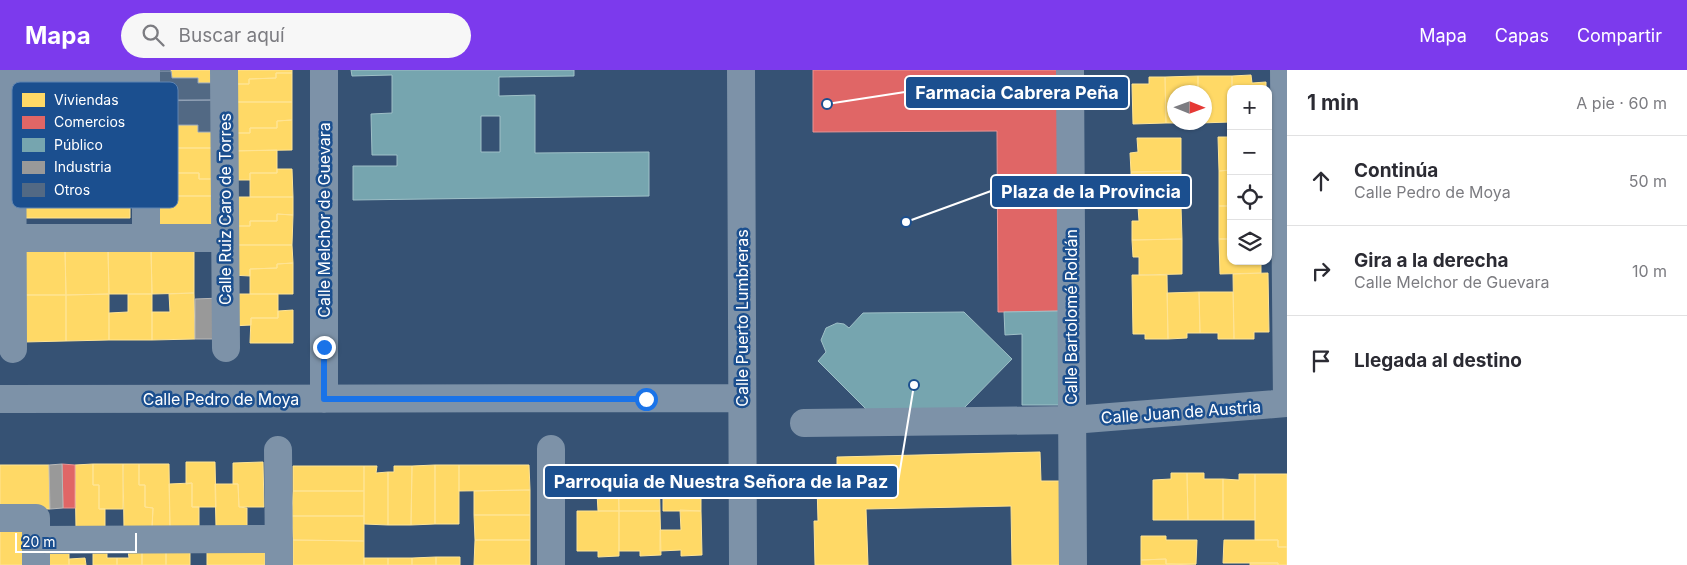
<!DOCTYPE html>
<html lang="es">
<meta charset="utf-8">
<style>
:root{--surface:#fff;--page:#f7f7f7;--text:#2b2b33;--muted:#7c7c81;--line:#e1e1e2;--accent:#7c3aed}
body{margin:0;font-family:Inter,sans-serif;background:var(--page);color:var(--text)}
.controls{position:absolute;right:15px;top:15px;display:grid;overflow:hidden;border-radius:10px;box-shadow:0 1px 4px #0004}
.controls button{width:45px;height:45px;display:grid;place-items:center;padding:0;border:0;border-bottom:1px solid var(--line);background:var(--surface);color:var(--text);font:25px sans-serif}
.compass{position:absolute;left:1167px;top:15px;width:45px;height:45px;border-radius:50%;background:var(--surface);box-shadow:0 1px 4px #0004;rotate:91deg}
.scale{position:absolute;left:15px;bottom:12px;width:122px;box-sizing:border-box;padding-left:5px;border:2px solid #fff;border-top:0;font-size:14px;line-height:18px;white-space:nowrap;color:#fff;-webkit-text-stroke:4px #1b4f8f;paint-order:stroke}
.stop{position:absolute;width:15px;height:15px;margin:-11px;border:4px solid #1a73e8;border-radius:50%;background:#fff}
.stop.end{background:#1a73e8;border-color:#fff;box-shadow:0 1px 5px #0008}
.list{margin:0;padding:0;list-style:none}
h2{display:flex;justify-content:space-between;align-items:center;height:65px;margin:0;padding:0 20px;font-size:21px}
h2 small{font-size:16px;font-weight:400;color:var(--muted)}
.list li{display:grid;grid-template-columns:32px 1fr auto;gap:15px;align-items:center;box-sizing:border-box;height:90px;padding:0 20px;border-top:1px solid var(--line)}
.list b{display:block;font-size:19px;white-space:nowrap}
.list p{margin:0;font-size:16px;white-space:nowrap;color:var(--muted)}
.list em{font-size:16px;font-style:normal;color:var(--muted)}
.icon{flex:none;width:28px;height:28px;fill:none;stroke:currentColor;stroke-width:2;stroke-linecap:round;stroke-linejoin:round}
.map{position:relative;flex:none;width:1287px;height:495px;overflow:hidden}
header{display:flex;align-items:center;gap:30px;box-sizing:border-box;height:70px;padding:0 25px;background:var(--accent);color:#fff}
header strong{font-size:24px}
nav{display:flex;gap:28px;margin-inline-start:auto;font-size:18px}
.search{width:350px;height:45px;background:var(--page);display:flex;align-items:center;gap:12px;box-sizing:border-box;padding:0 18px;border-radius:28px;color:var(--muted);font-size:19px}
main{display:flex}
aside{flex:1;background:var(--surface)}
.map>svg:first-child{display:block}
.homes{fill:#ffd966;stroke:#ffe494}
.shops{fill:#e06666;stroke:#e99494}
.public{fill:#76a5af;stroke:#9fc0c7;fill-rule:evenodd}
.industry{fill:#999;stroke:#b8b8b8}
.building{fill:#526984;stroke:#92a2b6}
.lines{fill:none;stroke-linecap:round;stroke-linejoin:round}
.pedestrian{stroke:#7d92a8;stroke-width:28}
.tertiary{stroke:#7d92a8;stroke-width:28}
.route{stroke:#1a73e8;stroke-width:6}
.labels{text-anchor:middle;stroke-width:5;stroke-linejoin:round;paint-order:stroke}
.street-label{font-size:16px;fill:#fff;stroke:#1b4f8f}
.key{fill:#1b4f8f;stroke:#5f84b1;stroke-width:1}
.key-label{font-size:14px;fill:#fff}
.leader{fill:none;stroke:#fff;stroke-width:2}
.callout-dot{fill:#fff;stroke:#1b4f8f;stroke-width:2}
.callout{fill:#1b4f8f;stroke:#fff;stroke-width:2}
.callout-label{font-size:18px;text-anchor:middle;font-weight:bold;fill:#fff}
</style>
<header>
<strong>Mapa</strong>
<div class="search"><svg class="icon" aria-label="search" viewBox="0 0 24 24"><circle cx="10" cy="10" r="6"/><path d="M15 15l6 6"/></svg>Buscar aquí</div>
<nav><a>Mapa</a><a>Capas</a><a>Compartir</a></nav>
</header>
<main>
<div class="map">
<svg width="1287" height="495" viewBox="0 0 1287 495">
<rect width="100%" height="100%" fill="#365274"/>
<path class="homes" d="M171,0H215V13H198V8H172Z
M230,0H292V3H276V8L249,9V14H230Z
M276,3H292V32H230V14H249V9L276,8Z
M1251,5L1252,13L1266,12V19H1232V6Z
M1198,6H1232L1231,52L1199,53L1204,52V22H1198Z
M1198,6V22H1174V52L1199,53H1166L1165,7Z
M1149,7H1165L1166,53L1133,54L1132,14H1149Z
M230,32H292V50L277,51V58H250V63H230Z
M155,47H172L171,55H198V62H215V78H155Z
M292,50V80L231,81L230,63H250V58H277V51Z
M1218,67H1231V100L1219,101Z
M1137,68H1181V101L1131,102L1130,83L1138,82Z
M155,78H215V109H199V103H173V95H155Z
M277,80V103H250V110H231V81Z
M155,95H173V103H199V109H215L216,126H155Z
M277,99H292L293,127H250V103H277Z
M1231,100V136H1219V101Z
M24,101H130V148H24Z
M1181,101V136L1138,137V120H1131V102Z
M155,126H216V156L155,157Z
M231,127H293V145L277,144V151H250V156H231Z
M1181,136L1182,169L1132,170V151H1139L1138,137Z
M1219,136H1231V169H1219Z
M277,144L293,145L292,175H231V156H250V151H277Z
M1182,169V204L1139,205V187H1133L1132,170Z
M1219,169H1231V191H1261V203L1220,204Z
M231,175H292L293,193L277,194V198L250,199V206L231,205Z
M194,177V223L152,224L151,178Z
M108,178H151L152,224H109Z
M108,178L109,224L66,225L65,179Z
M65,179L66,225H23L22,180Z
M293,193V224H250V199L277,198V194Z
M1268,203L1269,262H1254V269H1234L1233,204Z
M1132,205H1167L1168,269H1145V264H1133Z
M1199,222L1200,263H1187V268L1168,269L1167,223Z
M1199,222H1233L1234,269H1218V263H1200Z
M194,223L195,269L152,270V242H170L169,224Z
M109,224V270L66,271V225Z
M128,224H152V270H109V243L128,242Z
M231,224H278V248H251V255L232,256Z
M23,225H66V271L24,272Z
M293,240V273H250L251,248H278V241Z
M1040,382L1041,411H1060L1064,495H1012L1011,436L866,439L868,495H815L814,451H818L817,414L837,413V387Z
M186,392H215L216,437H192V413L186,414Z
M263,392L264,437H239L238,414H233V393Z
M93,394H123V439H99V415H93Z
M93,394V415H99V439H105V459H76L75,395Z
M123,394H139V415H145V437L153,438L152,458L124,459Z
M139,394H169L170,458H152L153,438L145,437V415H139Z
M0,395H49L50,439H0Z
M435,395H459V454H435Z
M435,395V454L411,455L412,396Z
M459,395H529L530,420L459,421Z
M618,395L619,441H598L597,423H580L581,402H598L597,396Z
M638,395H659L660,441H619L618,401H639Z
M680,395H701V441H663V401H680Z
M293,396H364V421H293Z
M364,396H377L376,403L388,402V455L364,454Z
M394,396H412L411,455H388V402H394Z
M1171,403H1187L1188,450H1153V410L1171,409Z
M1187,403H1204V409H1223V450H1188Z
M1239,404H1255V450H1223V409L1239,410Z
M1255,404H1287V477H1278V470H1255Z
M192,413V437H199V458H170L169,414Z
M215,414H238L239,437L247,438V457H216Z
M530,420V445H474V421Z
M293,421H364V446H292Z
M680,440L701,441L702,485L681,486V480L660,481V460H681Z
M577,441H619V486L598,487V481H577Z
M619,441H660L661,485L640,486V481H619Z
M474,445H530V470H475Z
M292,446H364V471L293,470Z
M0,456H29L30,495H0Z
M1141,466H1166V470H1197L1196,494H1166V489L1141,490Z
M293,470L364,471V495H293Z
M475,470H530V495H474Z
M1224,470H1278V477H1287V495H1278V493H1223Z
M190,479V495H166V480Z
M207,479H265V495H207Z
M69,480V495H46V481Z
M93,480H107V488H117V495H93Z
M128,480H142V495H117V488H129Z
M142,480H166V495H142Z
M436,487V495H412V488Z
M436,487H460V495H436Z
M85,488L86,495H69V489Z
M364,488H388V495H364Z
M388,488H412V495H388Z
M1166,489V494L1196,495H1141V490Z
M1250,493H1278V495H1250Z"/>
<path class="shops" d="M813,0H1060L1061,241L998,242L997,61L813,62Z
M62,394L75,395V438H63Z"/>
<path class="public" d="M351,0H574V6L499,7V26L535,25V83L649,82V126L353,130V96H397V85H372L371,44L392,43V5L352,6ZM481,46H500V82H481Z
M1061,241L1062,335H1022V264L1005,265L1004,242Z
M964,242L1012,289L963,339L867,340L818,291L826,282L821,270L826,258L837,253L844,254L849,258L863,243Z"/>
<path class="industry" d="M221,228V269H195V229Z
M62,394L63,438L50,439L49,395Z"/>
<path class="building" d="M154,1H171L172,8H198V13H215V30L154,31Z
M171,30H215V62H198V55H171Z"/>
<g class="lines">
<path class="pedestrian" d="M12,0L13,279
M146,0V168
M224,0L226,278
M1070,0L1073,495
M13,13L146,12
M13,89L146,88
M12,168H224
M804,353L1072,350L1287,333L1284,0
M278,380L279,495
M0,448H36V470L279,469
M36,470V495
M551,495V379"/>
<path class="tertiary" d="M741,0L743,495
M0,329L742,328
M324,329V0"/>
</g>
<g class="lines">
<path class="route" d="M324,277V329H646"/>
</g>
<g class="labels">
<g class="street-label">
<text transform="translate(225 139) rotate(-90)" y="6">Calle Ruiz Caro de Torres</text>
<text transform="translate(324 150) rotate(-90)" y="6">Calle Melchor de Guevara</text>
<text transform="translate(1071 247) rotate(-90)" y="6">Calle Bartolomé Roldán</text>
<text transform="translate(742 248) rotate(-90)" y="6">Calle Puerto Lumbreras</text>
<text x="221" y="335">Calle Pedro de Moya</text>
<text transform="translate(1181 342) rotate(-4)" y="6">Calle Juan de Austria</text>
</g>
</g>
<rect x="12" y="12" width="166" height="126" rx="8" class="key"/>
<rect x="22" y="23" width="23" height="14" fill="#ffd966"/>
<rect x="22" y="46" width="23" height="13" fill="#e06666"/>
<rect x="22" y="68" width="23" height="14" fill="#76a5af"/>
<rect x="22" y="91" width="23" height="13" fill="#999"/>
<rect x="22" y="113" width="23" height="14" fill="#526984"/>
<g class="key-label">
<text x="54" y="35">Viviendas</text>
<text x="54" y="57">Comercios</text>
<text x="54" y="80">Público</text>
<text x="54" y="102">Industria</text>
<text x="54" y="125">Otros</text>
</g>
<path class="leader" d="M827 34L905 22M906 152L991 121M914 315L898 412"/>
<g class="callout-dot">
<circle cx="827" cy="34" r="5"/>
<circle cx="906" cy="152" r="5"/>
<circle cx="914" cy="315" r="5"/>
</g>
<g class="callout">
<rect x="905" y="6" width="224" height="33" rx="5"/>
<rect x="991" y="105" width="200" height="33" rx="5"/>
<rect x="544" y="395" width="354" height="33" rx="5"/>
</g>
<g class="callout-label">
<text x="1017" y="29">Farmacia Cabrera Peña</text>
<text x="1091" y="128">Plaza de la Provincia</text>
<text x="721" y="418">Parroquia de Nuestra Señora de la Paz</text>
</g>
</svg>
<div class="controls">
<button>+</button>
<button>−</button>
<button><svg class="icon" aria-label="locate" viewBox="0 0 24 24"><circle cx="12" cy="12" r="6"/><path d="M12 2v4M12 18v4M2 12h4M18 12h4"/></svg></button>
<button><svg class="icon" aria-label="layers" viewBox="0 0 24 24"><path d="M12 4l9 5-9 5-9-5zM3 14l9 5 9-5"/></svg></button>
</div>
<svg class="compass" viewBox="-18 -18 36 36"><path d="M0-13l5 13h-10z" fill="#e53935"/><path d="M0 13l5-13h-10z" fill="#7c7c81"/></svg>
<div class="scale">20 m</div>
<div class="stop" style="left:646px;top:329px"></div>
<div class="stop end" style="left:324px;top:277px"></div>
</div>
<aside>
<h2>1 min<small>A pie · 60 m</small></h2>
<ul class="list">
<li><svg class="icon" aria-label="ahead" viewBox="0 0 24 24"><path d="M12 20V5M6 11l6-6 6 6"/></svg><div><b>Continúa</b><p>Calle Pedro de Moya</p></div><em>50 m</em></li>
<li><svg class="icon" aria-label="right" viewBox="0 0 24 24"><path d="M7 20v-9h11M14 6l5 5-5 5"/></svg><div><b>Gira a la derecha</b><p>Calle Melchor de Guevara</p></div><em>10 m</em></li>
<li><svg class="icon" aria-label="arrive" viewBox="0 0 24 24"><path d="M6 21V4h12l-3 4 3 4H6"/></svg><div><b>Llegada al destino</b></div></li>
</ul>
</aside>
</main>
